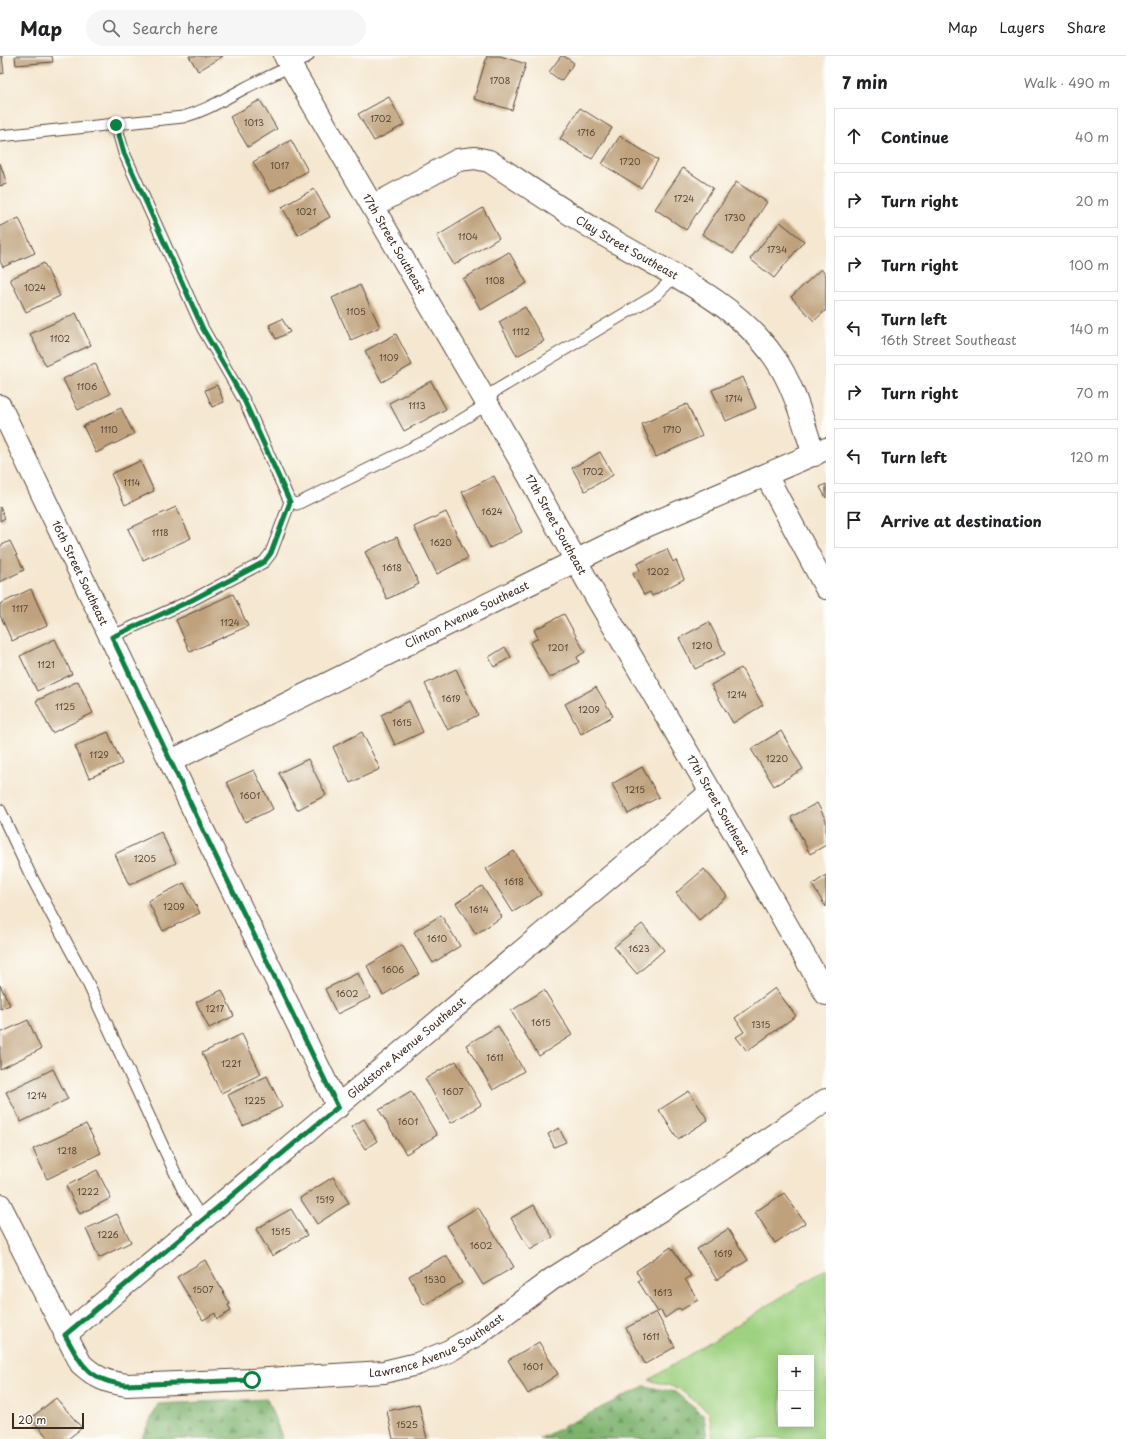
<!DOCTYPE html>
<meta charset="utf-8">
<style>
:root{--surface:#fff;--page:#f6f6f6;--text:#202124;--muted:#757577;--line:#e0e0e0}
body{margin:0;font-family:"Playpen Sans",sans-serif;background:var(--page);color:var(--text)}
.controls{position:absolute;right:12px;bottom:12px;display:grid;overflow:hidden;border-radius:0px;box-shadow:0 2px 10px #0003}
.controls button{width:36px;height:36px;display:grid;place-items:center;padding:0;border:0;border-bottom:1px solid var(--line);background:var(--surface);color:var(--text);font:20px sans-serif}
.scale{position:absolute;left:12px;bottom:10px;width:72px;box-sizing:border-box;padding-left:4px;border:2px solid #3b2a1e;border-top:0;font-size:11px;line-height:14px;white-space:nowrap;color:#3b2a1e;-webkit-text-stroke:3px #fdfcf7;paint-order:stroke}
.stop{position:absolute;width:12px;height:12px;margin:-9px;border:3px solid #0b8043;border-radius:50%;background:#fff}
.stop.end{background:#0b8043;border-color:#fff;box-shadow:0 1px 4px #0008}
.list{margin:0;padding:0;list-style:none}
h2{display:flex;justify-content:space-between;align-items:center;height:52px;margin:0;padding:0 16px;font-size:17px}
h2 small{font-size:13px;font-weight:400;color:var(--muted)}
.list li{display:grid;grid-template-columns:26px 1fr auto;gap:12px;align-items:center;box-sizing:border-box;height:56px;margin:0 8px 8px;padding:0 8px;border:1px solid var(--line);border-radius:0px}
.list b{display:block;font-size:15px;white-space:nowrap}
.list p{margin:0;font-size:13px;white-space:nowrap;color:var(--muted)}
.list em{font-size:13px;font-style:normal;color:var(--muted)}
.icon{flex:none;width:22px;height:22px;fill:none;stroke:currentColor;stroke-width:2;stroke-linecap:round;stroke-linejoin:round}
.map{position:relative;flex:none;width:826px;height:1383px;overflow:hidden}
header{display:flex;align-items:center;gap:24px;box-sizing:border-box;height:56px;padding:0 20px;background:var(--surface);border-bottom:1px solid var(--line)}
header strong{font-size:19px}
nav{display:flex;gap:22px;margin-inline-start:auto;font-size:14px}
.search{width:280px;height:36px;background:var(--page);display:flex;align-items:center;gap:10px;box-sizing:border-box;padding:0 14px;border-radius:22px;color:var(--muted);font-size:15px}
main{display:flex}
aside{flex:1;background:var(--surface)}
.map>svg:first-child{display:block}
.green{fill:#9ed180;stroke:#6c7e4f;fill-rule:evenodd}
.forest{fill:url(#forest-firs);stroke:#5c6e46}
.building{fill:#bfa27d}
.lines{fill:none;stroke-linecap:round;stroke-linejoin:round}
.lane-casing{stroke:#574639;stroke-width:13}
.street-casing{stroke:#574639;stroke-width:24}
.lane{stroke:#fff;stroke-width:11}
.street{stroke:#fff;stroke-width:22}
.route{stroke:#0b8043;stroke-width:5}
.labels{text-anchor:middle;stroke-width:3;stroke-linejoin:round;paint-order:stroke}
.number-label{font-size:9px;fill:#5c4836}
.street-label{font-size:11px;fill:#3b2a1e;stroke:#fdfcf7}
</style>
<header>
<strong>Map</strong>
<div class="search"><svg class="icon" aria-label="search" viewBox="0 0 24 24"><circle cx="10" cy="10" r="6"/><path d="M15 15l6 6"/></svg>Search here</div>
<nav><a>Map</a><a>Layers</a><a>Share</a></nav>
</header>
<main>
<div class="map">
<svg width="826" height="1383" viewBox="0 0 826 1383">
<defs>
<pattern id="forest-firs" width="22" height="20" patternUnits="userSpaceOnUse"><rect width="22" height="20" fill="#7eb36e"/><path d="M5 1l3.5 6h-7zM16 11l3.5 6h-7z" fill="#68925a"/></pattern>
</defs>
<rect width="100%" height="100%" fill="#fdfcf7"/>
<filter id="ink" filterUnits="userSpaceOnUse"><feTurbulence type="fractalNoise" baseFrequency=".025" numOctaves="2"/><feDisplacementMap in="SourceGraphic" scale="8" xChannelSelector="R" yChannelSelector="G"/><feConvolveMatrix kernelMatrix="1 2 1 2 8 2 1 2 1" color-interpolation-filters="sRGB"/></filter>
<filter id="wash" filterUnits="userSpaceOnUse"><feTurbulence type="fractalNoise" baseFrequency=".012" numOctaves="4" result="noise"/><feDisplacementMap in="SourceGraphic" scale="16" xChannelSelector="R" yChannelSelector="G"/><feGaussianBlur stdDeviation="0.9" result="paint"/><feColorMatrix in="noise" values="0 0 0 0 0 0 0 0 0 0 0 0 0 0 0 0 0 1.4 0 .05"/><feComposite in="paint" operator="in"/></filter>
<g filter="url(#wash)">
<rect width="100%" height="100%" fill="#f5e7d0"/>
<path class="green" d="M826,1213V1383H713L709,1356L678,1332L649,1324ZM781,1302H811V1368H781Z"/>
<path class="forest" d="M644,1330L675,1336L704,1360L707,1383H539Z
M267,1343L283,1383H141L158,1348Z"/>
<g id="blocks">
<path class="building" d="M0,0H2L4,17L0,18Z
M15,0H52L53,6L16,9Z
M189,0H223L198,15Z
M487,0H500L526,8L512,54L474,43Z
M561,0H564L574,7L561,25L549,16Z
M389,41L404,69L374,85L358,58Z
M260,44L277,73L248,91L230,61Z
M580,52L612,72L592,103L560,83Z
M620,80L658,104L641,132L602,108Z
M291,84L308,115L270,136L253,106Z
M0,107L7,128L0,130Z
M683,112L713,132L686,174L655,153Z
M736,126L767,146L733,198L702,178Z
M314,133L330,161L298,179L282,151Z
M483,152L499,182L454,209L437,180Z
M19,162L35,197L3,211L0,205V170Z
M780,166L804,185L774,222L750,203Z
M509,196L527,227L481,254L463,223Z
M44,207L60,240L26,256L10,223Z
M821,213L826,219V254L814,265L791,241Z
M360,229L380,271L351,284L332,242Z
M525,251L544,285L517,300L499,266Z
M76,257L91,289L46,310L30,278Z
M282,263L290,276L276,283L269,269Z
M396,278L412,309L382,326L365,295Z
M95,307L110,338L78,354L63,323Z
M743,321L756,352L726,365L712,334Z
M431,325L446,353L404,375L389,347Z
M217,329L224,346L212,351L205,334Z
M687,348L702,380L656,401L642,368Z
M121,352L134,378L96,397L83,370Z
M600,396L613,419L585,435L572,412Z
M140,405L154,435L125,449L111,418Z
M494,420L522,476L490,492L462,436Z
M826,428V442L820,431Z
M0,451L5,462L0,465Z
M176,451L191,482L143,504L128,473Z
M446,456L468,502L437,518L414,471Z
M397,481L419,528L387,543L365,496Z
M10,485L24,514L0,526V490Z
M667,493L673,506L676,504L684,523L652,540L650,536L644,539L633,518L640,514L637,508Z
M31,533L47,569L12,585L0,559V548Z
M233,538L248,570L190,596L176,564Z
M564,558L585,596L577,601L579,606L549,622L530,587L538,582L534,574Z
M709,566L725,598L695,613L679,582Z
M55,583L72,618L37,635L20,600Z
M505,591L511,601L494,611L489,601Z
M741,612L763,649L733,667L711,629Z
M456,613L478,659L448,674L425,628Z
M78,625L93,657L52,677L36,645Z
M596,631L613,660L581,678L565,648Z
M409,645L423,676L395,689L381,659Z
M781,675L803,713L774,730L751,693Z
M108,676L122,708L89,722L75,690Z
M362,676L380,713L350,727L333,691Z
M308,703L326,739L297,754L279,717Z
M642,711L659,741L628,758L612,728Z
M254,714L273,753L245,766L227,726Z
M817,747L826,764V789L810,798L791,761Z
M161,776L176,807L129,829L115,798Z
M514,795L541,839L513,856L486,813Z
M704,813L727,840L699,864L676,837Z
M826,819V851L812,829Z
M184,827L200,857L163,875L148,845Z
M482,830L502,861L476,878L456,847Z
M441,859L460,890L433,907L414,876Z
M642,868L664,894L637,918L614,891Z
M402,889L419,918L383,939L367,910Z
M358,917L370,942L337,958L325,933Z
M0,929L10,949L0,953Z
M775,932L796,960L747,995L736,981L744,976L735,962Z
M222,934L234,960L209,972L196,946Z
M544,934L572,979L539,1000L511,955Z
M28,964L41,993L0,1013V977Z
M498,970L524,1015L493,1034L466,989Z
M242,978L261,1018L221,1037L202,997Z
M456,1005L481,1049L451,1067L425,1023Z
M53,1013L68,1043L21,1066L6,1036Z
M267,1020L282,1051L243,1070L228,1039Z
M411,1035L437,1079L406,1098L379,1054Z
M689,1035L708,1064L678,1083L659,1054Z
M364,1063L377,1085L365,1093L351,1071Z
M86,1068L101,1097L47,1123L33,1093Z
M559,1072L566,1086L554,1091L548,1078Z
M97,1114L111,1142L80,1158L66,1130Z
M333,1121L349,1147L317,1168L300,1142Z
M784,1137L805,1167L775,1187L755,1156Z
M534,1149L553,1181L530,1194L511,1162Z
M478,1151L514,1211L483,1229L447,1170Z
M291,1153L307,1179L272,1200L256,1173Z
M117,1158L131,1186L99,1202L86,1173Z
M728,1173L748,1204L717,1224L697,1193Z
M671,1191L691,1220L685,1223L698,1244L681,1254L679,1252L665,1262L661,1254L658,1256L638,1225L641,1223L636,1215Z
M444,1200H447L462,1227L424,1249L409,1220Z
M205,1204L230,1248L228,1249L231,1255L217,1263L215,1257L203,1264L177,1221Z
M656,1256L675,1291L645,1308L626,1272Z
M539,1286L558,1318L528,1338L508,1304Z
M56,1342L82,1372L68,1383H49L31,1362Z
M419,1348L427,1383H393L387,1355Z"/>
</g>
</g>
<g filter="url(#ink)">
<use href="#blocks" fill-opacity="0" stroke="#574639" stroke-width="1"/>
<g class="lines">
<g class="lane-casing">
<path id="lane" d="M116,69L124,97L203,273L244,344L290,446L297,448L432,382L481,352L495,335L656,239L675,220
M0,80L183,61C206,55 224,43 245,32C266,21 288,13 308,0
M111,581L192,544L264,506L271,497L290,446
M0,754L30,818L87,925L183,1134L203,1164"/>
</g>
<g class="street-casing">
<g id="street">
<path id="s1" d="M285,0L520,404L595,539L711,736L826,938"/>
<path id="s2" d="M373,150L458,104L475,102L489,105C529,131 568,158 609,182C666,216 735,245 774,301C794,329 803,366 814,399"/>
<path id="s3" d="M0,350L204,776L338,1051"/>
<path d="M766,419L826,532"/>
<path id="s4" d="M171,705L644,471L826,393"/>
<path id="s5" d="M0,1149L81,1308C97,1322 105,1326 127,1329L251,1324L384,1316L417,1308L449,1295L478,1278L552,1223L683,1140L826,1044"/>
<path id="s6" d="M65,1279L711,736"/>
</g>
</g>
<use href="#lane" class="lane"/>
<use href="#street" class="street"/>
</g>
</g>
<g class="lines" filter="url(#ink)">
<path class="route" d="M116,69L124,97L203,273L244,344L290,446L271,497L264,506L192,544L112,581L204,776L338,1051L65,1279C82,1310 88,1324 126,1329L252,1324"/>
</g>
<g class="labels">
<g class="number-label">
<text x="500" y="28">1708</text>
<text x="381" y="66">1702</text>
<text x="254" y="70">1013</text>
<text x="586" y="80">1716</text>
<text x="630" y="109">1720</text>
<text x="280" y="113">1017</text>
<text x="684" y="146">1724</text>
<text x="306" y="159">1021</text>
<text x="735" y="165">1730</text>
<text x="468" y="184">1104</text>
<text x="777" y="197">1734</text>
<text x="495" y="228">1108</text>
<text x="35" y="235">1024</text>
<text x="356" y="259">1105</text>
<text x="521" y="279">1112</text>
<text x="60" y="286">1102</text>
<text x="389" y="305">1109</text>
<text x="87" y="334">1106</text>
<text x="734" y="346">1714</text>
<text x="417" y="353">1113</text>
<text x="109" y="377">1110</text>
<text x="672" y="377">1710</text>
<text x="593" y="419">1702</text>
<text x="132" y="430">1114</text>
<text x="492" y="459">1624</text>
<text x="160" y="480">1118</text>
<text x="441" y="490">1620</text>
<text x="392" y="515">1618</text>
<text x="658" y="519">1202</text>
<text x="20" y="556">1117</text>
<text x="230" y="570">1124</text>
<text x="702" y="593">1210</text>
<text x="558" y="595">1201</text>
<text x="46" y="612">1121</text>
<text x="737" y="642">1214</text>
<text x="451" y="646">1619</text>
<text x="65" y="654">1125</text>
<text x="589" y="657">1209</text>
<text x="402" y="670">1615</text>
<text x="99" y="702">1129</text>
<text x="777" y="706">1220</text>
<text x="635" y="737">1215</text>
<text x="250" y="743">1601</text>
<text x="145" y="806">1205</text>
<text x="514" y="829">1618</text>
<text x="174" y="854">1209</text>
<text x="479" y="857">1614</text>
<text x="437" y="886">1610</text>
<text x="639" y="896">1623</text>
<text x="393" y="917">1606</text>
<text x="347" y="941">1602</text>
<text x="215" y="956">1217</text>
<text x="541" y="970">1615</text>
<text x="761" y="972">1315</text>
<text x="495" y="1005">1611</text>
<text x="231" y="1011">1221</text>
<text x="453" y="1039">1607</text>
<text x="37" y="1043">1214</text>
<text x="255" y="1048">1225</text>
<text x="408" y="1069">1601</text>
<text x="67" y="1098">1218</text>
<text x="88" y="1139">1222</text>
<text x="325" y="1147">1519</text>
<text x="281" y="1179">1515</text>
<text x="108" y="1182">1226</text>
<text x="481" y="1193">1602</text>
<text x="723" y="1201">1619</text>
<text x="435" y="1227">1530</text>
<text x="203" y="1237">1507</text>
<text x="663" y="1240">1613</text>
<text x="651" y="1284">1611</text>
<text x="533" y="1314">1601</text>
<text x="407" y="1372">1525</text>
</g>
<g class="street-label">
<text dy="4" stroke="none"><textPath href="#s1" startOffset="217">17th Street Southeast</textPath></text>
<text dy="4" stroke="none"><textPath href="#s2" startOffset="291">Clay Street Southeast</textPath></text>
<text dy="4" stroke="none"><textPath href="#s1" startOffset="541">17th Street Southeast</textPath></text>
<text dy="4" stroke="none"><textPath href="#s3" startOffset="185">16th Street Southeast</textPath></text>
<text dy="4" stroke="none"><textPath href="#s4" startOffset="330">Clinton Avenue Southeast</textPath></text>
<text dy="4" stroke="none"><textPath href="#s1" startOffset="865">17th Street Southeast</textPath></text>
<text dy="4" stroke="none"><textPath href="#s6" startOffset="446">Gladstone Avenue Southeast</textPath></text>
<text dy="4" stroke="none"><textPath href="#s5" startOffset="546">Lawrence Avenue Southeast</textPath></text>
</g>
</g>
</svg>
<div class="controls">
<button>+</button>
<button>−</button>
</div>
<div class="scale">20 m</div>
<div class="stop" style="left:252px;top:1324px"></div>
<div class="stop end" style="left:116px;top:69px"></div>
</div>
<aside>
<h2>7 min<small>Walk · 490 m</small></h2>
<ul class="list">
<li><svg class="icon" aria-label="ahead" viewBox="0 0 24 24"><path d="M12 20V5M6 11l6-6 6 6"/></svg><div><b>Continue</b></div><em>40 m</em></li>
<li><svg class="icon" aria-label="right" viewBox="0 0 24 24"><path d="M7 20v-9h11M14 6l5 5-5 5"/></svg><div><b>Turn right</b></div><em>20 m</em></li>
<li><svg class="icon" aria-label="right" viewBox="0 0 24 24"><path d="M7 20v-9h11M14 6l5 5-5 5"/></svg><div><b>Turn right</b></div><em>100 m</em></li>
<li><svg class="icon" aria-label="left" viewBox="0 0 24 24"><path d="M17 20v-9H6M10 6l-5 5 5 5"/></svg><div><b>Turn left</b><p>16th Street Southeast</p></div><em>140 m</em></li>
<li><svg class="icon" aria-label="right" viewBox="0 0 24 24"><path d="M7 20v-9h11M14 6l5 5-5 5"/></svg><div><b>Turn right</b></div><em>70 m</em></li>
<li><svg class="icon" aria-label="left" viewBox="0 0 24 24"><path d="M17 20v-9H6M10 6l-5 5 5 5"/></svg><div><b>Turn left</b></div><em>120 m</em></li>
<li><svg class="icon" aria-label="arrive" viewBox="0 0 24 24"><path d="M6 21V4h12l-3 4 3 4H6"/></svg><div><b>Arrive at destination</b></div></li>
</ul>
</aside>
</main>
